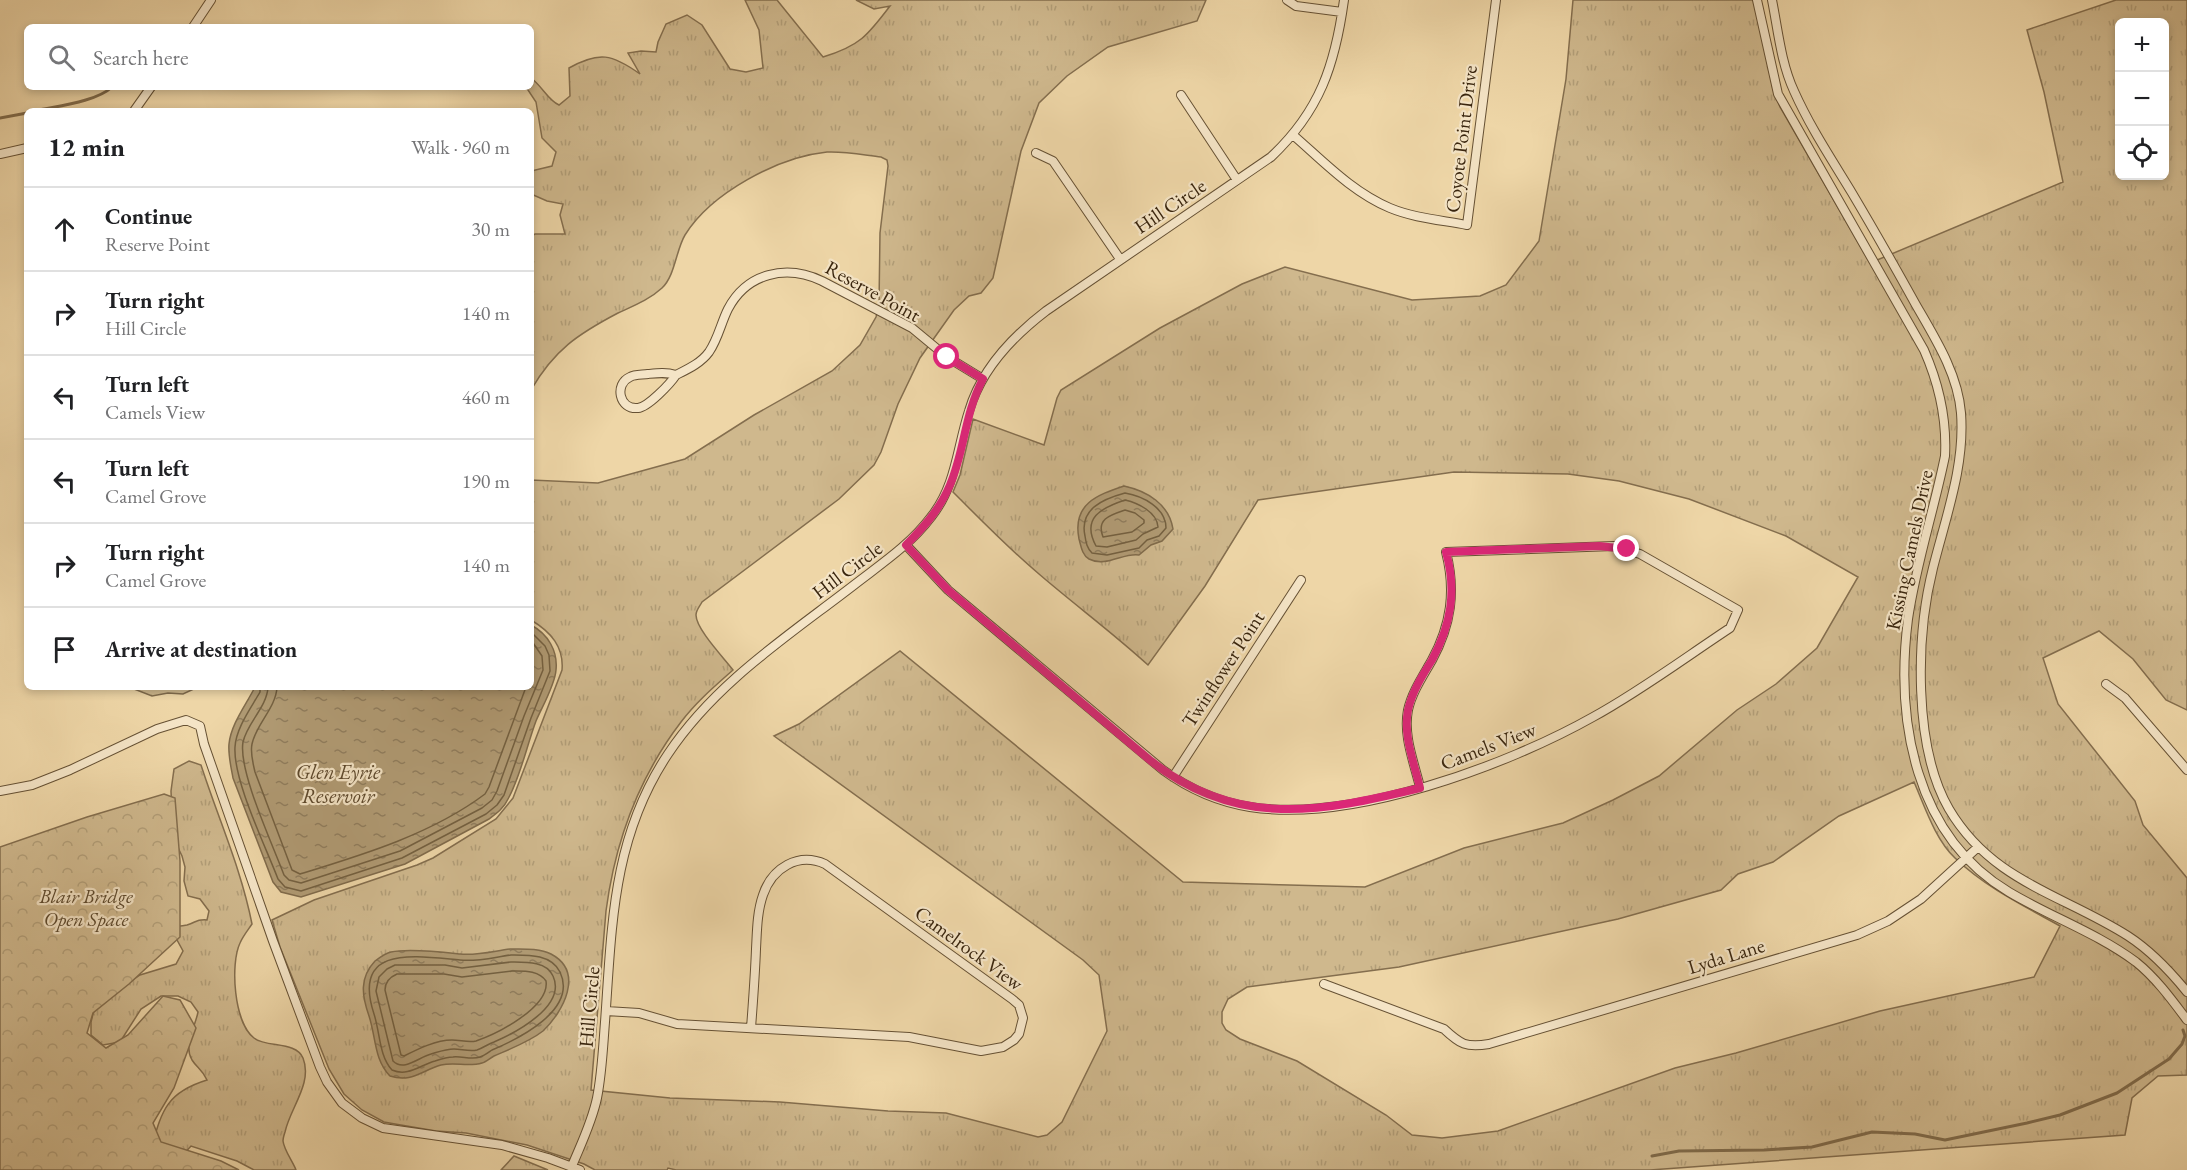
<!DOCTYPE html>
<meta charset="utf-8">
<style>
:root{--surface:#fff;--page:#f6f6f6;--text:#202124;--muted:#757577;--line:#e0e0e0}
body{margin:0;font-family:"EB Garamond",serif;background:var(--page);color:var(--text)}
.controls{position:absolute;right:18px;top:18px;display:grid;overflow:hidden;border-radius:9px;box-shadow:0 3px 9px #0003}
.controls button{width:54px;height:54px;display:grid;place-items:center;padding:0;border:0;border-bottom:2px solid var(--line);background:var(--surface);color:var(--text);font:30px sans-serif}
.stop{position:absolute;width:18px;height:18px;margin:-14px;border:4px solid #db2777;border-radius:50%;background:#fff}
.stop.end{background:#db2777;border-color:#fff;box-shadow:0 2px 6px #0008}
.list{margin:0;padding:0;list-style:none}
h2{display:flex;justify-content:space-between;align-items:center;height:78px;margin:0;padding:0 24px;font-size:26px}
h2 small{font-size:20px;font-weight:400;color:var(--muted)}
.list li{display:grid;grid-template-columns:39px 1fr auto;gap:18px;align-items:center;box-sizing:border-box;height:84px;padding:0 24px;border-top:2px solid var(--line)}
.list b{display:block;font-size:22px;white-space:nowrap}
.list p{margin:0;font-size:20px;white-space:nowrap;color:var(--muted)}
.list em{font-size:20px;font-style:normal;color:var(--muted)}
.icon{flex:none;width:33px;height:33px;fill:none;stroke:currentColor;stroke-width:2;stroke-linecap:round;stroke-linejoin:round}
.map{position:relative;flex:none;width:2187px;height:1170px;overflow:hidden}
.search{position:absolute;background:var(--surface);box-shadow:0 3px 9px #0003;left:24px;top:24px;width:510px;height:66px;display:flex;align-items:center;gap:15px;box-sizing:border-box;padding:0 21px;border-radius:9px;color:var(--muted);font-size:22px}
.panel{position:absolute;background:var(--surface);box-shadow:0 3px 9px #0003;left:24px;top:108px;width:510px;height:582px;border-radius:9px}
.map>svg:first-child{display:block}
.grass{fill:url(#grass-tufts);stroke:#846e4e;stroke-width:1.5;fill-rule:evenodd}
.park{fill:url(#park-crowns);stroke:#846e4e;stroke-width:1.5}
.water{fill:url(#water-ripples);stroke:#806b4b;stroke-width:1.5}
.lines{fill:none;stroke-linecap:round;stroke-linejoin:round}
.shore{stroke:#746040;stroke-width:1.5}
.stream{stroke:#806b4b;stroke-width:3}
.minor-casing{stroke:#665134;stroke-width:10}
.minor{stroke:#f4e4c6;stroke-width:8}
.route{stroke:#db2777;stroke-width:8}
.labels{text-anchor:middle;stroke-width:4.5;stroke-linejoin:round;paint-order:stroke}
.street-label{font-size:20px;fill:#39250e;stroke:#f4e4c6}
.park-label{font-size:20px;font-style:italic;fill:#5e4a2e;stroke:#f4e4c6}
.water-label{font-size:21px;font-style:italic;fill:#5d482c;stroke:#f4e4c6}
</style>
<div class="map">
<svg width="2187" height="1170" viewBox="0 0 2187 1170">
<defs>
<pattern id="grass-tufts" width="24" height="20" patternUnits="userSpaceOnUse" patternTransform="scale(1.5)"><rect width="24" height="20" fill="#cfb88d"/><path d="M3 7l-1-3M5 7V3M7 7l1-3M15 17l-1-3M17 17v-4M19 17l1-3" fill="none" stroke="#b29e78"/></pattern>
<pattern id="park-crowns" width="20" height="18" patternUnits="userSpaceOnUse" patternTransform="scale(1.5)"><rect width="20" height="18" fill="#cfb88d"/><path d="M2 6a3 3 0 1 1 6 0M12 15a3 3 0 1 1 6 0" fill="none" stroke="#b29e78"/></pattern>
<pattern id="water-ripples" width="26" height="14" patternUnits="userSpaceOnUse" patternTransform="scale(1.5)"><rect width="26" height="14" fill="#b09a73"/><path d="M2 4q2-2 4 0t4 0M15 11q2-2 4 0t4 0" fill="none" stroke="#907d5d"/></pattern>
</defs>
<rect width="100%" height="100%" fill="#eed6a7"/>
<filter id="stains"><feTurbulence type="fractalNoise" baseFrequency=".00333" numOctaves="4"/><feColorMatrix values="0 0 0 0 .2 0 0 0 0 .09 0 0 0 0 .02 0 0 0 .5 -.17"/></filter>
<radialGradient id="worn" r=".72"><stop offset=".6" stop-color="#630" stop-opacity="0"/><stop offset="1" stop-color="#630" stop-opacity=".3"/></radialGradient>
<path class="grass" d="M745,0H777L823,57C860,46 868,35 890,6L874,9L856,0H1206L1197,21L1108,47L1067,76L1039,103L1021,151L993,278L981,293L969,296L954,310L920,358L898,404L881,452L874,465L839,499L702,602C700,606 696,610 696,615C696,629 724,658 733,670C715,686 696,702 681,722C639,777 615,842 606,911L591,1090L670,1098L780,1102L888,1111L946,1113L1038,1137L1047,1135L1062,1122L1107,1031L1099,975L1083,960L774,736L799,724L900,651L1183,882L1365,887L1464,848L1563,823L1613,800L1659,776L1737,710L1776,684L1817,648L1858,577L1786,536L1689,499L1619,481L1568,474L1454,472L1258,500L1205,586L1148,665C1113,633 1075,605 1039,574C1008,548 981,520 953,492L960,475L973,419L1044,445L1057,398L1061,390L1160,328L1242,284L1285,267L1412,300L1480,296L1506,285L1539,241L1566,79L1573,0H1754L1773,89L1780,107L1870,263L2063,182L2044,92L2027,30L2116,0H2187V710L2166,700L2133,659L2099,631L2043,658L2058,704L2135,801L2143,825L2187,878V1075L2158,1076L2132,1098L2125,1135L1650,1170H676L668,1168L667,1170H595L584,1164L527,1145L466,1133L436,1131L395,1124L384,1122L362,1110L344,1094L329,1069L280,947L272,920L314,900L417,865L433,858L496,819L513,798L562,670C564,647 551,632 531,620V480L598,483L685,459L754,415L832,371L860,345L876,317L879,305L880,233L888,166L887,160L881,157C864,155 844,151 827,152C778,157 711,193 685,235C676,250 675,276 662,288C649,300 633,306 618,313C578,334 554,350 531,390V237L535,234H565L560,215L563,204L547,201L531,194V171L552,166L556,152L542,138L536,102L526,87H531V78C542,86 548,100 559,105L570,96L569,68C599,51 612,54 640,74L628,53L641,51L656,52L658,42L666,24L687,15L702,25L730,69L746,72L763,68L759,30ZM2120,22H2164V176H2120ZM1914,782C1925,807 1935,839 1955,858C1985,887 2024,906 2060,926L2034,977L1880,1011L1736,1053L1675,1068L1498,1131L1442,1138L1412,1135L1386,1115L1297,1061L1240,1039L1226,1030L1222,1023V1012L1228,999L1247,987L1399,967L1618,919L1721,890L1738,874L1773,862L1839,816Z
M129,687H198L183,694L168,693L152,696Z
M189,761L201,765C218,818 241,868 252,924C248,930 243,936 240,943C230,964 234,1023 254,1038C267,1048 296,1041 303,1058C313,1083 290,1108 285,1132C284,1135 283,1138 283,1141C284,1150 293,1162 296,1170H254L237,1161L191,1146L182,1156L152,1146C162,1109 168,1092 207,1080C202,1069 197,1068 192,1060C183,1044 195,1028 198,1012L191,1002L178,996H161L141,1009L120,1042L103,1045L91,1035V1022L95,1006L140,975L176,964L183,951L177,940L163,932C177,923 175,928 187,925C197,922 196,919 207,920L209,911L200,899L188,896L184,881L185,867L182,856L173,837L171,791L174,769Z
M514,1156L548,1170H501Z"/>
<path class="park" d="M164,794L175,798L180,861V937L129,984L93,1013L87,1033L106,1048L128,1035L163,996L180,1000L196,1028L174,1088L153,1123L161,1142L221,1161L239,1170H0V847L87,817Z"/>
<path class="water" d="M1124,486C1147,491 1169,504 1173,529L1162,541L1151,545L1139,555C1124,552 1106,568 1089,559C1082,555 1081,546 1079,539C1072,504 1097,495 1124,486Z
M531,625C548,634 558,651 556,670C555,685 542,707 536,721C527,745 520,778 508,799C504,808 497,813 489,819L405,864L301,897L281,892L273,882L233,778C231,767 228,755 229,744C231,724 246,705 255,687H531Z
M510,949C523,949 540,948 551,954C585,972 563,1012 543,1031C529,1042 510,1049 494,1056C490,1058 486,1062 482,1063C469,1067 455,1062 441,1065C421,1071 411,1083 390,1076C374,1060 376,1037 369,1016C362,996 359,978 375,961C379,958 386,953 391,952C409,948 442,952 460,954C476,956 494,951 510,949Z"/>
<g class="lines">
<path class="shore" d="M1125,493C1143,496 1166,508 1166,528L1159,536L1147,540L1139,548L1107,555L1092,553C1087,548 1086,543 1085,536C1079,509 1103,499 1125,493Z
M1125,500C1138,503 1157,512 1158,527L1143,534L1136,540L1107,547L1096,546C1081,518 1101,508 1125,500Z
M1125,510L1135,513L1144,520V523L1132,532L1103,537C1096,519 1110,515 1125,510Z
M260,687V692C251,708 236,728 235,747C233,780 265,845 278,879L285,887L301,891L402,858L486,814L497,805L504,795L531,718L550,671L549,655L545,646L531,632
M268,687C267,707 247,723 243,742C238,771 273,845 284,875L289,880L301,883L400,851L482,808L492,800L497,791L524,716L543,670L542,656L531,640
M277,687C276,708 256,724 252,744C250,753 253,763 255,772L292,870L300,874C362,855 432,834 485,794L489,787L526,687
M511,955C528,955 551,954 560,972C578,1010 518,1039 492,1050C489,1052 484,1056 480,1057C472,1060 462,1056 453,1057C447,1057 441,1059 435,1061C420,1065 408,1077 392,1070C379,1056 380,1032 374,1014C351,944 416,956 460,960C477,962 495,957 511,955Z
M511,962C525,962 547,961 553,976C567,1006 515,1033 494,1042C488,1044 483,1048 477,1050C470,1052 461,1049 454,1049C446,1049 438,1052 431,1054C419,1057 404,1072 393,1061L376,991L379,977L387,969L395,965H445L462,968Z
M512,971C524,971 539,970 546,981C550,1007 497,1034 476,1041C469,1043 460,1040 452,1040C436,1040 418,1049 404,1056L401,1055L385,990C385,982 390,977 397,974H444L462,977Z"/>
<path class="stream" d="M35,111C57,106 96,102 112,87
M0,118L27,113
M1652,1156L1679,1151L1764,1150L1812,1147L1872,1132L1915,1134L1945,1140L2027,1123L2060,1115L2117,1093L2169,1059L2182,1044L2185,1036L2183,1030"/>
<g class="minor-casing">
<path id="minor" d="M1287,0L1296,6L1342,12
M1757,0L1778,94L1924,350C1939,384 1947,418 1945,456C1934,510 1916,564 1908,619C1895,721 1915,836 2009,892C2051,917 2097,933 2136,962C2156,978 2172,1000 2187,1020
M1772,0C1778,30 1781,63 1794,91C1810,127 1832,160 1852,193C1874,230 1895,267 1916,305C1935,338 1958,374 1961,413C1965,466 1946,516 1933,568C1916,635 1913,747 1949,809C1992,882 2062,894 2128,936C2151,951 2170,971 2187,992
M193,27L211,0
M1181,95L1237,180
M134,111L151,87
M1293,135C1323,161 1352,192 1390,208C1414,218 1441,220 1467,225L1496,0
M1036,153L1053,161L1120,259
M0,154L27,148
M676,375C670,384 648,407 638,408C619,410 614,384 630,377C635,374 643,375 648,374C658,373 666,372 676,375C688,369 701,363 709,352C718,339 721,323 728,309C747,273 786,264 822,281L912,328L947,357L983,379
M906,545L948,590L1163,770C1189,789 1219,802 1250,807C1351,823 1506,766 1593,717C1639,692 1686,657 1730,628L1738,610L1640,554L1614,546L1446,552C1456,591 1451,625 1432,660C1423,676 1412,692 1408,710C1403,736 1414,762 1420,787
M2106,684L2125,698L2187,770
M1173,777L1301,580
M0,791L32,785L70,770L157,729L186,720L200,726L204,744L273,941L320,1067L327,1082L342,1103L362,1118L383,1128L502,1145L548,1158L580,1170
M1324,984L1444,1029C1460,1044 1466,1048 1489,1044L1857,935L1888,921L1921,899L1978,847
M606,1011L639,1013L677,1024L909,1037L981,1051L1003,1047L1014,1040L1019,1034L1023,1018L1019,1005L1012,999L825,864C798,852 772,868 763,895C757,912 757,931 756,949C755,976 753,1002 751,1028
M572,1166C581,1144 592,1122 597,1098C602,1073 603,1047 605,1022C612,926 612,838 668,754C715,683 788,636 854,585C881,564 910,545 931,517C956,486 957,448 969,411C981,370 1012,337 1046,311L1271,157C1320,111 1335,65 1344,0"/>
</g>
<use href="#minor" class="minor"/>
</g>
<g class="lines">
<path class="route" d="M947,357L983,379C964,415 965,450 950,485C940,509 924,527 906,545L948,590L1151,761C1238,829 1321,812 1420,788C1414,762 1403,736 1408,710C1412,692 1422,676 1432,660C1451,625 1457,591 1446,552L1599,546L1627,549"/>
</g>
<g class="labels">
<g class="street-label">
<text transform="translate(1461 139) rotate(-83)" y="7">Coyote Point Drive</text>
<text transform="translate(1170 206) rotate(-34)" y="7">Hill Circle</text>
<text transform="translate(873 291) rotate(29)" y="7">Reserve Point</text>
<text transform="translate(1909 550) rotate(-78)" y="7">Kissing Camels Drive</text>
<text transform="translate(847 570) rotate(-37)" y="7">Hill Circle</text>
<text transform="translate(1223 669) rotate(-57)" y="7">Twinflower Point</text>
<text transform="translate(1488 746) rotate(-21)" y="7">Camels View</text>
<text transform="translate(969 948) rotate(36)" y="7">Camelrock View</text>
<text transform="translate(1726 956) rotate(-17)" y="7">Lyda Lane</text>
<text transform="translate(589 1007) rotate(-85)" y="7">Hill Circle</text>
</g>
<g class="park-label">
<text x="86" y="903">Blair Bridge<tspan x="86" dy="23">Open Space</tspan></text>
</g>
<g class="water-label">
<text x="338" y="779">Glen Eyrie<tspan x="338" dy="24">Reservoir</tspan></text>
</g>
</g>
<rect width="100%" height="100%" filter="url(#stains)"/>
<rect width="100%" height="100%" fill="url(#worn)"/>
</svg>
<div class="controls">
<button>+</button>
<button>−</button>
<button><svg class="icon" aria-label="locate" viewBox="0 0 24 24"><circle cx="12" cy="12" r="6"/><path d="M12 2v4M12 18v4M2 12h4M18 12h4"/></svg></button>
</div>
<div class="stop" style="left:947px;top:357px"></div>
<div class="stop end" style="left:1627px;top:549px"></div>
<div class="search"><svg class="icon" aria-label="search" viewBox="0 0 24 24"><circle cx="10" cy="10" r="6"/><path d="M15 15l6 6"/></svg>Search here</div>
<section class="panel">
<h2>12 min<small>Walk · 960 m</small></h2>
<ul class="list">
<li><svg class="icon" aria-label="ahead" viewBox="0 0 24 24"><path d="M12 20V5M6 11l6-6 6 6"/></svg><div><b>Continue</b><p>Reserve Point</p></div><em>30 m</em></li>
<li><svg class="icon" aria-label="right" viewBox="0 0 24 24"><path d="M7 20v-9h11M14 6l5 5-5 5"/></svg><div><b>Turn right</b><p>Hill Circle</p></div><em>140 m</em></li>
<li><svg class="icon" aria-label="left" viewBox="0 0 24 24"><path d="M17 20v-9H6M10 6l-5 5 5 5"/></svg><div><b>Turn left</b><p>Camels View</p></div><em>460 m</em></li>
<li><svg class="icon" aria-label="left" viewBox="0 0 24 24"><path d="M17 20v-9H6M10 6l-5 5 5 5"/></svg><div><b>Turn left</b><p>Camel Grove</p></div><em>190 m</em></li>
<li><svg class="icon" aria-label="right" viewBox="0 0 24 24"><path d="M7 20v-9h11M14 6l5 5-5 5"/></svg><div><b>Turn right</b><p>Camel Grove</p></div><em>140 m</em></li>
<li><svg class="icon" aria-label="arrive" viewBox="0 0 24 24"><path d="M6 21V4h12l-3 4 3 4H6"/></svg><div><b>Arrive at destination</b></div></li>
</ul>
</section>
</div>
